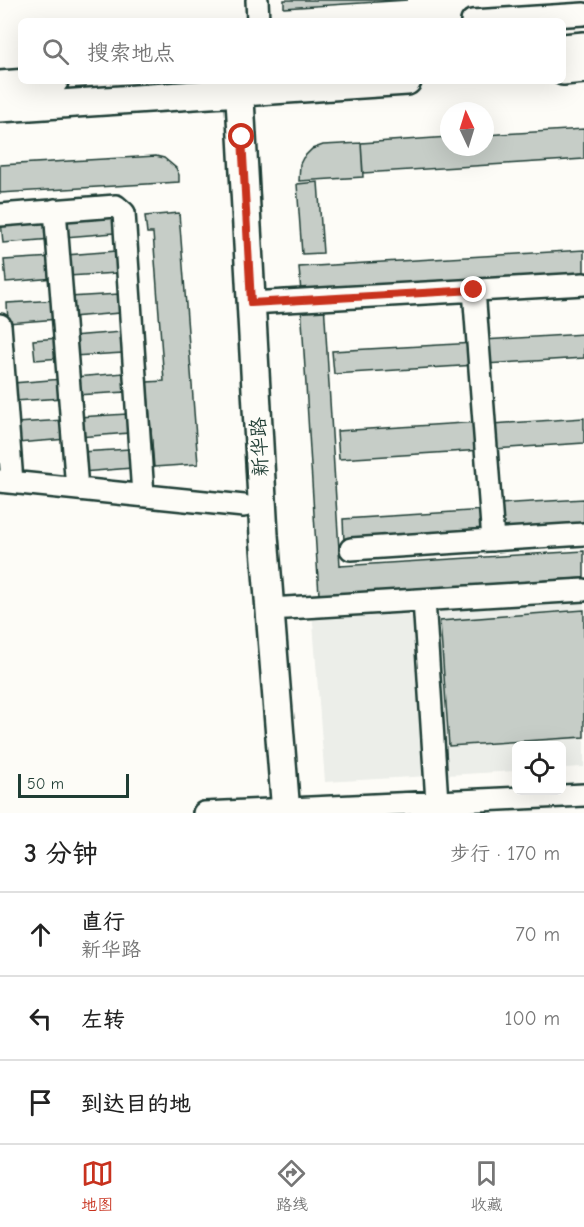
<!DOCTYPE html>
<html lang="zh">
<meta charset="utf-8">
<style>
:root{--surface:#fff;--page:#f6f6f6;--text:#222;--muted:#767676;--line:#e0e0e0;--accent:#c8321e}
body{margin:0;font-family:"Comic Neue","LXGW WenKai TC",sans-serif;background:var(--page);color:var(--text)}
.controls{position:absolute;right:18px;bottom:18px;display:grid;overflow:hidden;border-radius:9px;box-shadow:0 6px 24px #0002}
.controls button{width:54px;height:54px;display:grid;place-items:center;padding:0;border:0;border-bottom:2px solid var(--line);background:var(--surface);color:var(--text);font:30px sans-serif}
.compass{position:absolute;left:440px;top:102px;width:54px;height:54px;border-radius:50%;background:var(--surface);box-shadow:0 6px 24px #0002;rotate:356deg}
.scale{position:absolute;left:18px;bottom:15px;width:111px;box-sizing:border-box;padding-left:6px;border:3px solid #1f3d34;border-top:0;font-size:16px;line-height:21px;white-space:nowrap;color:#1f3d34;-webkit-text-stroke:4px #fdfcf7;paint-order:stroke}
.stop{position:absolute;width:18px;height:18px;margin:-14px;border:4px solid #c8321e;border-radius:50%;background:#fff}
.stop.end{background:#c8321e;border-color:#fff;box-shadow:0 2px 6px #0008}
.list{margin:0;padding:0;list-style:none}
h2{display:flex;justify-content:space-between;align-items:center;height:78px;margin:0;padding:0 24px;font-size:26px}
h2 small{font-size:20px;font-weight:400;color:var(--muted)}
.list li{display:grid;grid-template-columns:39px 1fr auto;gap:18px;align-items:center;box-sizing:border-box;height:84px;padding:0 24px;border-top:2px solid var(--line)}
.list b{display:block;font-size:22px;white-space:nowrap}
.list p{margin:0;font-size:20px;white-space:nowrap;color:var(--muted)}
.list em{font-size:20px;font-style:normal;color:var(--muted)}
.icon{flex:none;width:33px;height:33px;fill:none;stroke:currentColor;stroke-width:2;stroke-linecap:round;stroke-linejoin:round}
.map{position:relative;flex:none;width:584px;height:813px;overflow:hidden}
.search{position:absolute;background:var(--surface);box-shadow:0 6px 24px #0002;left:18px;right:18px;top:18px;height:66px;display:flex;align-items:center;gap:15px;box-sizing:border-box;padding:0 21px;border-radius:9px;color:var(--muted);font-size:22px}
.sheet{height:330px;background:var(--surface)}
nav{display:flex;justify-content:space-around;align-items:center;box-sizing:border-box;height:84px;border-top:2px solid var(--line);background:var(--surface);font-size:16px;color:var(--muted)}
nav a{display:grid;justify-items:center;gap:3px}
nav .on{color:var(--accent)}
.map>svg:first-child{display:block}
.built{fill:#eceee9}
.building{fill:#c6cdc7;stroke:#1f3d34;stroke-width:1.5}
.lines{fill:none;stroke-linecap:round;stroke-linejoin:round}
.minor-casing{stroke:#1f3d34;stroke-width:26}
.major-casing{stroke:#1f3d34;stroke-width:32}
.minor{stroke:#fdfcf7;stroke-width:21}
.major{stroke:#fdfcf7;stroke-width:27}
.route{stroke:#c8321e;stroke-width:8}
.labels{text-anchor:middle;stroke-width:5;stroke-linejoin:round;paint-order:stroke}
.street-label{font-size:20px;fill:#1f3d34;stroke:#fdfcf7}
</style>
<div class="map">
<svg width="584" height="813" viewBox="0 0 584 813">
<rect width="100%" height="100%" fill="#fdfcf7"/>
<filter id="ink" filterUnits="userSpaceOnUse"><feTurbulence type="fractalNoise" baseFrequency=".0167" numOctaves="2"/><feDisplacementMap in="SourceGraphic" scale="12" xChannelSelector="R" yChannelSelector="G"/><feConvolveMatrix kernelMatrix="1 2 1 2 8 2 1 2 1" color-interpolation-filters="sRGB"/></filter>
<g filter="url(#ink)">
<path class="built" d="M584,579V767L562,768V746H516V771L325,782L311,597Z"/>
<path class="building" d="M284,0H408L284,8Z
M584,129V159L363,173L361,143L449,137V147H485V135Z
M361,143L363,177L299,181L300,164L303,158L312,149L323,145Z
M156,156L164,158L176,168L179,175V182L0,193V165Z
M318,182L323,253L302,254L297,184Z
M113,213L114,233L65,237L63,216Z
M179,213L198,464L154,467L147,382L164,381L153,233H147L145,216Z
M51,219L52,239L3,243L1,222Z
M584,250V276L301,293L299,267Z
M116,251L117,273L68,276L66,255Z
M53,257L55,278L6,282L4,260Z
M119,294L120,313L71,317L69,297Z
M57,300L58,319L8,323L7,303Z
M324,302L340,566L584,551V578L319,595L301,304Z
M122,332L123,353L73,356L72,336Z
M584,334V358L485,364L483,340Z
M59,338L61,358L35,360L33,340Z
M475,343L476,365L334,374L332,351Z
M124,373L126,392L76,395L75,377Z
M62,379L64,398L14,401L13,383Z
M127,414L129,433L79,437L78,417Z
M584,418V443L494,449L492,424Z
M65,420L67,439L17,443L16,423Z
M480,422L482,450L339,459L337,431Z
M130,449L132,468L82,472L80,452Z
M584,499V526L500,531L498,504Z
M485,510L487,533L344,542L343,519Z
M584,610V737L449,746L440,621Z"/>
<g class="lines">
<g class="minor-casing">
<path id="minor" d="M257,0L258,21
M472,21L584,14
M55,210L77,489
M0,215L116,206L124,213L143,495
M474,290L493,540
M251,303L584,284
M0,325L12,482
M0,481L244,506
M351,549L584,534
M424,600L437,802
M270,609L584,590
M204,813L584,795"/>
</g>
<g class="major-casing">
<path id="major" d="M563,48L584,46
M563,71L584,69
M239,81L264,535L286,813
M0,85L54,81
M0,108L407,81"/>
</g>
<use href="#minor" class="minor"/>
<use href="#major" class="major"/>
</g>
</g>
<g class="lines" filter="url(#ink)">
<path class="route" d="M242,137L251,303L474,290"/>
</g>
<g class="labels">
<g class="street-label">
<text transform="translate(259 447) rotate(-93)" y="7">新华路</text>
</g>
</g>
</svg>
<div class="controls">
<button><svg class="icon" aria-label="locate" viewBox="0 0 24 24"><circle cx="12" cy="12" r="6"/><path d="M12 2v4M12 18v4M2 12h4M18 12h4"/></svg></button>
</div>
<svg class="compass" viewBox="-18 -18 36 36"><path d="M0-13l5 13h-10z" fill="#e53935"/><path d="M0 13l5-13h-10z" fill="#767676"/></svg>
<div class="scale">50 m</div>
<div class="stop" style="left:242px;top:137px"></div>
<div class="stop end" style="left:474px;top:290px"></div>
<div class="search"><svg class="icon" aria-label="search" viewBox="0 0 24 24"><circle cx="10" cy="10" r="6"/><path d="M15 15l6 6"/></svg>搜索地点</div>
</div>
<section class="sheet">
<h2>3 分钟<small>步行 · 170 m</small></h2>
<ul class="list">
<li><svg class="icon" aria-label="ahead" viewBox="0 0 24 24"><path d="M12 20V5M6 11l6-6 6 6"/></svg><div><b>直行</b><p>新华路</p></div><em>70 m</em></li>
<li><svg class="icon" aria-label="left" viewBox="0 0 24 24"><path d="M17 20v-9H6M10 6l-5 5 5 5"/></svg><div><b>左转</b></div><em>100 m</em></li>
<li><svg class="icon" aria-label="arrive" viewBox="0 0 24 24"><path d="M6 21V4h12l-3 4 3 4H6"/></svg><div><b>到达目的地</b></div></li>
</ul>
</section>
<nav>
<a class="on"><svg class="icon" aria-label="map" viewBox="0 0 24 24"><path d="M3 6l6-2 6 2 6-2v14l-6 2-6-2-6 2zM9 4v14M15 6v14"/></svg>地图</a>
<a><svg class="icon" aria-label="directions" viewBox="0 0 24 24"><path d="M12 3l9 9-9 9-9-9zM9 14v-3h6M13 9l2 2-2 2"/></svg>路线</a>
<a><svg class="icon" aria-label="saved" viewBox="0 0 24 24"><path d="M7 4h10v16l-5-4-5 4z"/></svg>收藏</a>
</nav>
